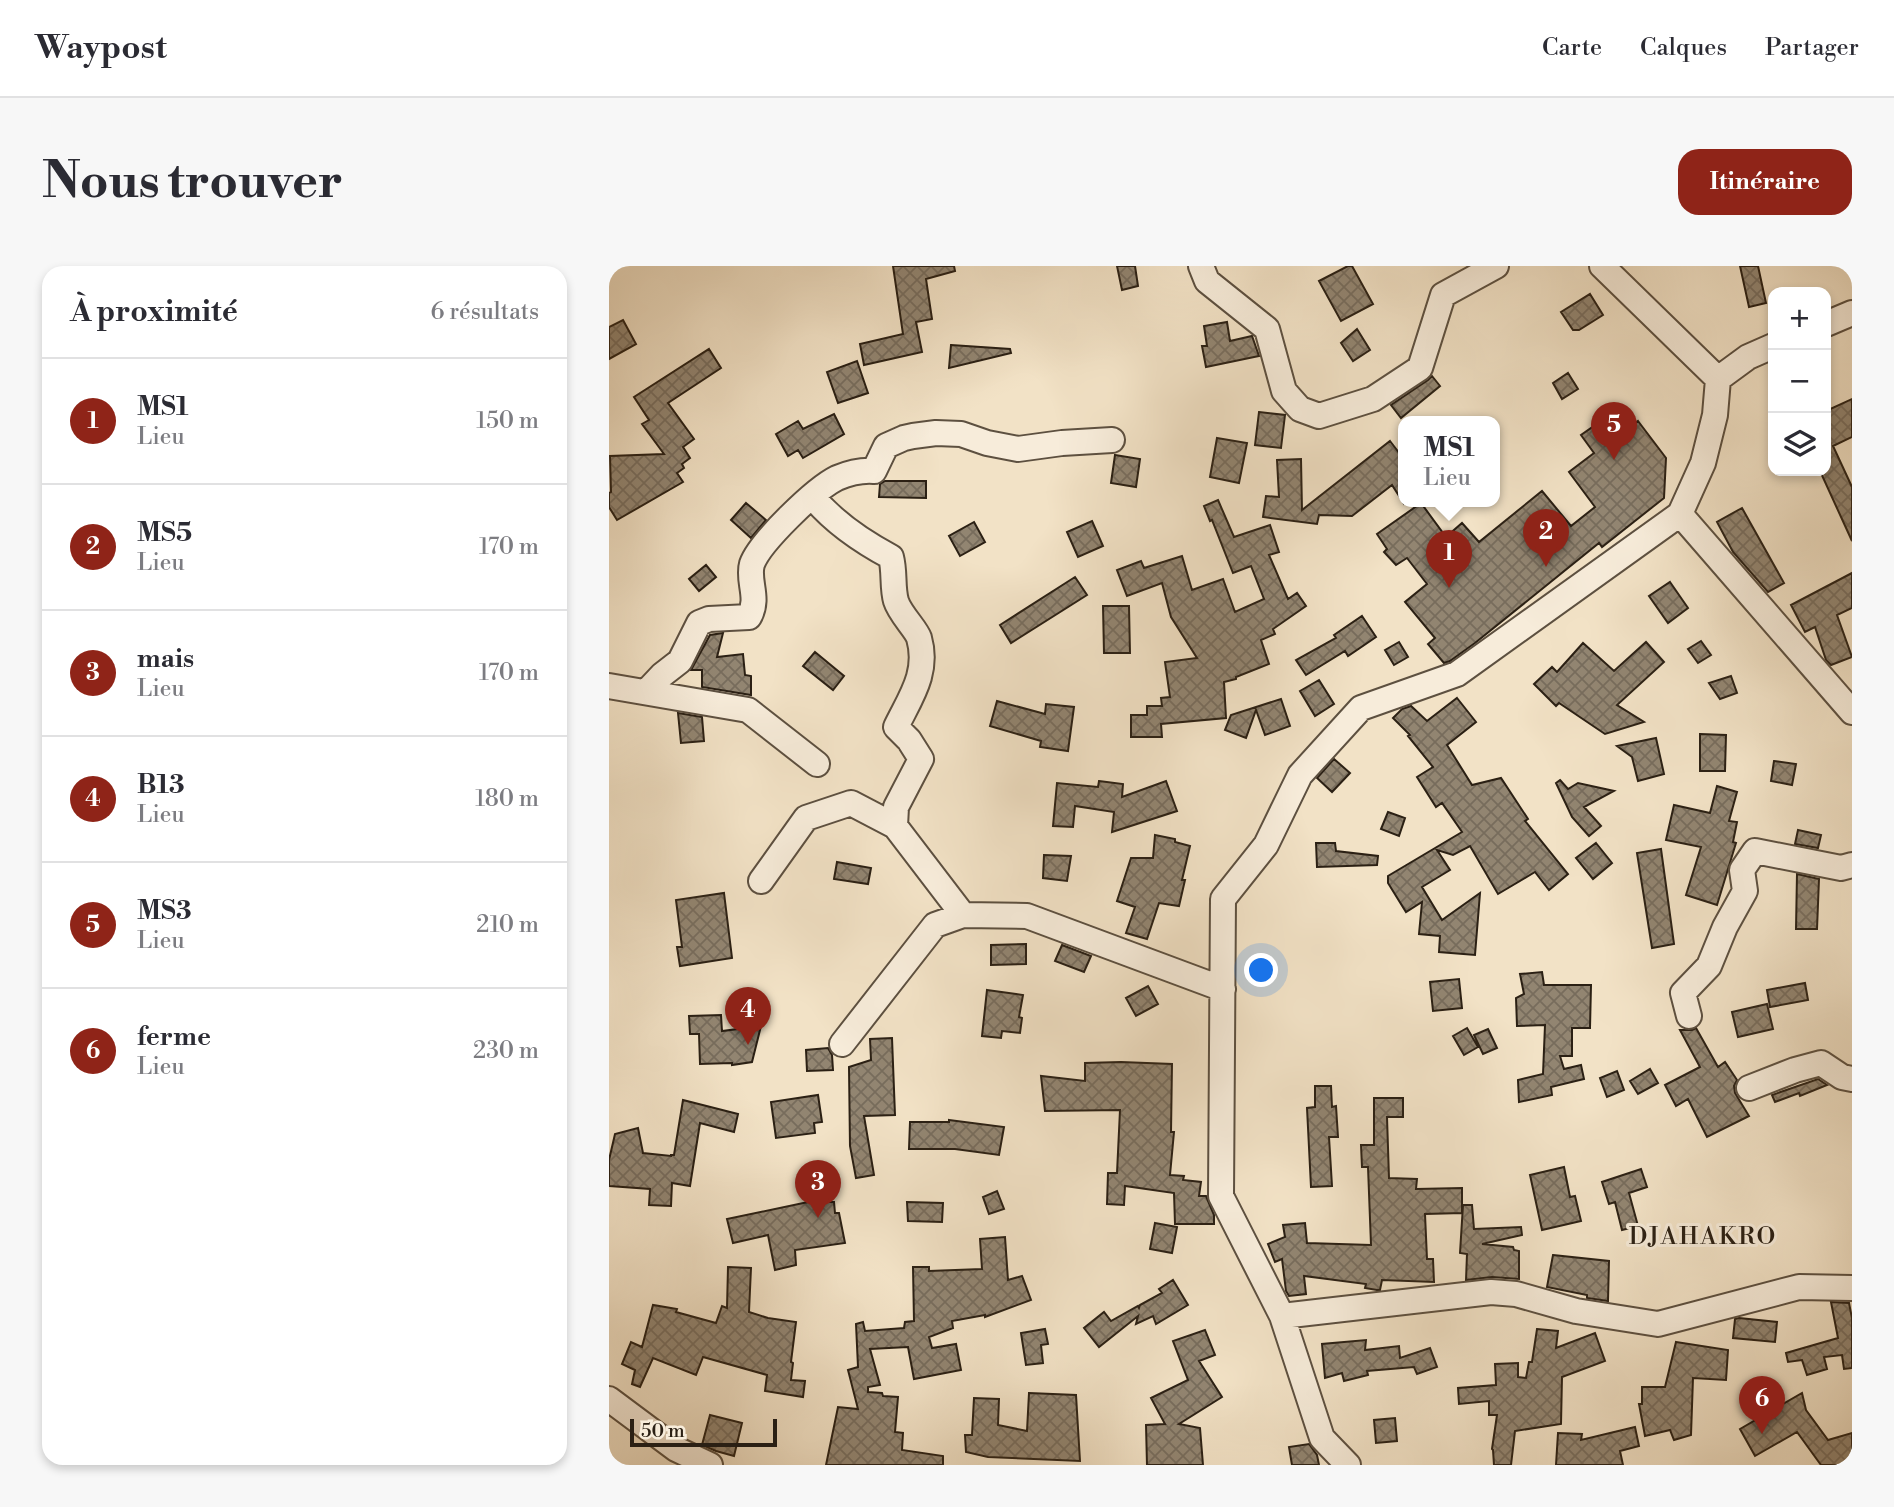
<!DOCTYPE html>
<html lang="fr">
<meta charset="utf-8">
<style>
:root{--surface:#fff;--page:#f7f7f7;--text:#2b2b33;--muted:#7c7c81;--line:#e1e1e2;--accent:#8f2418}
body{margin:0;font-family:"Libre Bodoni",serif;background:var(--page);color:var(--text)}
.controls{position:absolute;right:21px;top:21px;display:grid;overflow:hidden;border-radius:14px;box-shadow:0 4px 10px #0003}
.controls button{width:63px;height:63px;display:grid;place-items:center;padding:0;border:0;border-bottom:2px solid var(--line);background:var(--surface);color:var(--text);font:35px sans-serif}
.scale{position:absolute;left:21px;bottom:18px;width:147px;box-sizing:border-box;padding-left:7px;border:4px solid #2b2014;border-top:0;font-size:19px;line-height:24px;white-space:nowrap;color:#2b2014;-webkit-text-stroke:5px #f7ecda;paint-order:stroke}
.you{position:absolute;left:653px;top:705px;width:24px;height:24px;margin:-18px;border:5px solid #fff;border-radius:50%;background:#1a73e8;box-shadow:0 0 0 10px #1a73e833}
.badge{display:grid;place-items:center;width:46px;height:46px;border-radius:50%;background:var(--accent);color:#fff;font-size:23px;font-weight:700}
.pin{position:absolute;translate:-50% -58px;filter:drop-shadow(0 2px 4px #0008)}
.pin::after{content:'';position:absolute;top:37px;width:24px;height:21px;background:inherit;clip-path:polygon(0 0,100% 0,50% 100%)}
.popup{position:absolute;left:789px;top:150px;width:102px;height:91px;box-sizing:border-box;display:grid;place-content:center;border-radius:14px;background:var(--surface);filter:drop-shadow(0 2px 5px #0005);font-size:23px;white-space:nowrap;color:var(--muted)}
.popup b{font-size:26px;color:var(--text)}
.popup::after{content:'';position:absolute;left:50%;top:100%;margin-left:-14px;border:14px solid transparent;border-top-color:var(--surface)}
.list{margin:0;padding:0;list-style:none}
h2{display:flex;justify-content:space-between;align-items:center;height:91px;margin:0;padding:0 28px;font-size:30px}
h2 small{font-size:23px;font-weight:400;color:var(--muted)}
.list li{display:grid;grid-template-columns:46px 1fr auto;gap:21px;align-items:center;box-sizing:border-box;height:126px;padding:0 28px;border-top:2px solid var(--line)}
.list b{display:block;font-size:26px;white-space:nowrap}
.list p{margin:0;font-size:23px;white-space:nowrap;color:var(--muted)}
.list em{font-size:23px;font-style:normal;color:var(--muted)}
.icon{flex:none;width:38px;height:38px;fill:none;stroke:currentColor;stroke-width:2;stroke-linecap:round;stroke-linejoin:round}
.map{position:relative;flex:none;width:1243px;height:1199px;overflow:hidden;border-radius:21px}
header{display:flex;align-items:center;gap:42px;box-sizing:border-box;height:98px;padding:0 35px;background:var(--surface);border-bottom:2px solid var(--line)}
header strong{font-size:33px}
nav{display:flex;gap:38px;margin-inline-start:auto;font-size:24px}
.intro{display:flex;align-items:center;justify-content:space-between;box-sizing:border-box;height:168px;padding:0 42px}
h1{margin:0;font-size:49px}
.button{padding:18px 32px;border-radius:21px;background:var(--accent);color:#fff;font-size:24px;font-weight:700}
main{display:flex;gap:42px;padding:0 42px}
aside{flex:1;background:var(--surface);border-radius:21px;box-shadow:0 4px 10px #0003}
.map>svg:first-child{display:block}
.building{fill:url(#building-cross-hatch);stroke:#2b2014;stroke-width:2}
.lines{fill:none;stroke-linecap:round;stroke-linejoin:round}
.minor-casing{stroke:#5d5040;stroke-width:28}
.minor{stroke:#f7ecda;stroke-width:24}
.labels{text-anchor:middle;stroke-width:6;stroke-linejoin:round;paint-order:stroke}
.quarter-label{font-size:24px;letter-spacing:2px;fill:#2b2014;stroke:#f7ecda}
</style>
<header>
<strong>Waypost</strong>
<nav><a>Carte</a><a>Calques</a><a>Partager</a></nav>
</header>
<div class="intro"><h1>Nous trouver</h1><a class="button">Itinéraire</a></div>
<main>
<aside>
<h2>À proximité<small>6 résultats</small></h2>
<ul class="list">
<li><span class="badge">1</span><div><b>MS1</b><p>Lieu</p></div><em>150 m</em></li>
<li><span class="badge">2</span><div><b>MS5</b><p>Lieu</p></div><em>170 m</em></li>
<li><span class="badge">3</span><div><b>mais</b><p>Lieu</p></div><em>170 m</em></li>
<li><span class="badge">4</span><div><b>B13</b><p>Lieu</p></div><em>180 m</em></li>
<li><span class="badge">5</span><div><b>MS3</b><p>Lieu</p></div><em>210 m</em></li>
<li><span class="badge">6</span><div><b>ferme</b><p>Lieu</p></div><em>230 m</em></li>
</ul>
</aside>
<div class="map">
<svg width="1243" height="1199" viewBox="0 0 1243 1199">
<defs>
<pattern id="building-cross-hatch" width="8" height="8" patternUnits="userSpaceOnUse" patternTransform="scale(1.75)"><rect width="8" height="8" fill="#928571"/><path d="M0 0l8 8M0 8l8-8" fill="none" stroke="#776c5c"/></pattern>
</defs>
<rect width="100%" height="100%" fill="#f2e2c6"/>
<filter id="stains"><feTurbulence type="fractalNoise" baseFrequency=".00286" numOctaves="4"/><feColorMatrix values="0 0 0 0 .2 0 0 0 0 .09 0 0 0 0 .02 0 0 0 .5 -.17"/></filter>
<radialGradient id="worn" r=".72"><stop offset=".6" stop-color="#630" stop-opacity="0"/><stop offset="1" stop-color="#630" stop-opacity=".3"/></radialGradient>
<path class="building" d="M284,0H345L346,5L317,13L323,53L307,56L313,86L255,99L251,78L294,68Z
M508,0H526L529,20L513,24Z
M739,0H743L764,38L732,55L710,15Z
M1131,0H1149L1157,37L1140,41Z
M981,28L994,49L970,64H964L952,46Z
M14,54L27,78L0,93V61Z
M618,56L621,75L643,70L650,90L597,101L593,80H598L595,60Z
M748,63L761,84L744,95L732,77Z
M342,79L401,83L402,87L340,102Z
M100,83L112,102L59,137L85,173L74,181L81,192L73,198L75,202L68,207L74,216L8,254L0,241V227L2,226L1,190L55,188L33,158L40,154L25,131Z
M248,95L259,127L229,137L218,106Z
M959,107L969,123L953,133L944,117Z
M823,110L831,120L792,152L782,139L819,114Z
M1243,133V171L1224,180L1243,221V275L1211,205H1217V145Z
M650,146L676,149L672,182L646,179Z
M225,148L235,168L194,192L189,184L179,190L167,168L189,155L194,163Z
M1029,155L1057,192L1055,232L993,281L990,277L866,377L841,395L835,397L819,378L826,372L796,336L818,318L798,292L787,299L775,286L778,283L768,268L812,237L837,271L853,257L870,276L933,225L962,260L986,241L960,206L985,187L972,169L985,160L998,178Z
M608,172L638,177L630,217L601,211Z
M781,175L794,192V236L783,219L743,250L710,249L708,258L654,251L657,230L670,231L668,194L692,193L693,244Z
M506,189L531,193L527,221L502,217Z
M276,215H317V232L270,231L271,218Z
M609,234L625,271L661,259L670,286L660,289L679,333L688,327L697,340L664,363L666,368L652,374L660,398L627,411V413L615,416L617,452L552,458L553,471H522V449H538V440H553L552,432L561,431L556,396L588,392L562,351L553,317L518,330L508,304L532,295L535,302L573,290L583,324L614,313L626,346L655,333L642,300L624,307L603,254L601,255L595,240Z
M137,237L157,254L142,272L122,254Z
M1133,242L1175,317L1159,326L1124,286L1108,256Z
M483,255L494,280L469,291L458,266Z
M365,256L376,276L351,290L340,270Z
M97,299L107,311L90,325L80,313Z
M1243,307V342L1228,349L1243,391L1222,399L1217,394L1206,361L1196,366L1182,339Z
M466,311L478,329L402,377L391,359Z
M1061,316L1079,342L1059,357L1040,330Z
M494,340H520L521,387H495Z
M753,350L767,371L739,390L736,385L697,409L687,394L727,372L725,369Z
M114,367L108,391L134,388L136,409L142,410V429L93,421V404H82L101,369Z
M1092,375L1102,389L1089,397L1079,383Z
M790,376L799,391L785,399L776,384Z
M1037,376L1055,396L1008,439L1035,456L996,468L950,437L947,440L925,418L943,401L948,406L974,377L1005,405Z
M206,386L235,410L224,424L194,400Z
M1122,410L1128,427L1111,433L1100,417Z
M710,414L725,438L706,450L691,425Z
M848,432L867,456L838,479L863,519L892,512L919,553L916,555L959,608L940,624L926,606L889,628L861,580L844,589L828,584L841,604L813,621L833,654L871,627L866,689L830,686L831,670L810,668L813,636L797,646L779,617V610L853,566L833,537L827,541L808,511L824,501L799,470L801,469L784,452L793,443L802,440L818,455Z
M672,433L681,460L656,469L647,444L637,472L616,464L622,449Z
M388,435L436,448L437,438L465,441L459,485L431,481L432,475L381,460Z
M69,447L93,451L95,475L72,477Z
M1091,468L1117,469L1116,505H1091Z
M1047,472L1055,508L1029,515L1023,491L1008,480Z
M725,493L741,507L723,526L708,512Z
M1165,495L1187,498L1183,519L1162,515Z
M951,514L959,523L969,517L1005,525L975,541L992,560L980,570L963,551L947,517Z
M490,515L514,518L513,531L557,515L568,545L503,566L505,546L466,540L464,561L444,560L448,517L489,521Z
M1108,520L1128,526L1120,555L1128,556L1124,576L1127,577L1108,639L1077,629L1092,581L1057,574L1065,539L1101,547Z
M779,546L796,552L790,570L772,563Z
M1189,564L1212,569L1209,582L1186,578Z
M546,569L566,573V576L581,580L573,614H576L570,640L550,637L538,673L517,667L526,641L508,635L522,592H544Z
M707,577H726L727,585L769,590L768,599L708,601Z
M987,577L1003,597L984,613L967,592Z
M1052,583L1065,678L1043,682L1028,587Z
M435,589L462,590L458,615L434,612Z
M228,596L262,602L259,618L225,613Z
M1188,608L1210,613L1208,663H1187Z
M115,627L123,692L71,700L68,681H73L67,634Z
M417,678V698L382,699V679Z
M453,679L482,690L475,706L446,695Z
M933,706L935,719H982L981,762H963V790H951L955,803L972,799L975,813L942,821L943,829L910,836L909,814L934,808L936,759L908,760L907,732L915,728L911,708Z
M850,713L853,742L824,745L821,716Z
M1196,717L1199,734L1161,741L1158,724Z
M539,720L549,738L527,750L517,732Z
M378,724L414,729L410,751L413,752L411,767L393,765L392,772L373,770Z
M1158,738L1164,763L1129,771L1123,746Z
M112,749L113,765L152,760L143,796L123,799V797L91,798L90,768H81L80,750Z
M858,762L869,781L855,789L844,770Z
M1087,762L1109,801L1116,796L1128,814L1125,820L1126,827L1140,850L1098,871L1079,833L1067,840L1056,819L1091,801L1071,764H1083Z
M879,763L888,782L874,788L865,769Z
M283,772L286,849L255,850L265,909L247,912L241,880L240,801L262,794L261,773Z
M219,782L223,789L224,804L198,805L197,784Z
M512,796L563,798L562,866H565L561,909L575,910L574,914L592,916L590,930H597L605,949V958H566L565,927L516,920L515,939L498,938L499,907H508L511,844L436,845L432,810L476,815V797Z
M1041,803L1049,817L1029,828L1021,815Z
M1008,805L1015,824L998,831L991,812Z
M1209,813L1218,819L1191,830L1190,827L1166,836L1163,829Z
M706,820H722L723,841L727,840L729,871H720L723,920L702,921L698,842L706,841Z
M209,829L213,856L205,857L206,867L167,872L162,836Z
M765,832H794V851H778L780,912L808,913L807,923L853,922V947L816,948L818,993H824L825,1016L773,1014L771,1024H768L756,1022L757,1018L695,1010L697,1028L680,1030L677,1025L673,993L666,996L659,978L676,971L674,959L696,957L698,977L762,979L759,901H753L752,879H765Z
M74,834L129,848L125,866L91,857L81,920L63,917L62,940L40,939L41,923L0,920V894L6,868L29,862L34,887L62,890V889H65Z
M340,854L395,861L390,889L346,883H300L301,856H340Z
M955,901L961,931L966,930L972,955L933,964L921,909Z
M1032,903L1038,921L1020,927L1029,960L1013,964L1006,936L1000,938L993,916Z
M388,925L395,943L380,948L374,931Z
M199,936H225L226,947H230L236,977L186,984L187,999L166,1004L159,969L124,977L118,953Z
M298,936L334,937L333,956L299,955Z
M854,939H863L865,963L912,961L913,969L873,978L904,981L905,984L910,985V1013L883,1011L857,1014L858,988L851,987Z
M546,957L568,961L563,987L541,983Z
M396,971L399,1014L413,1010L422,1034L376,1051V1049L343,1055L344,1062L320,1071L323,1082L347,1078L352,1104L305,1113L299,1081L261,1083L271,1119L259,1121V1126L273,1127L274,1130L289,1131L286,1166L294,1167L293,1184L334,1190V1199H217L229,1141L249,1143L239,1104L249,1101L247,1058L254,1056L256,1065L295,1062L296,1056L305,1055L304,1001H320V1005L373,1003L371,973Z
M944,989L1000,995L999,1035L978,1032V1029L938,1021Z
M119,1001L142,1002L140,1046L159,1052L187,1056L182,1096L184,1097L182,1114L196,1115L194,1131L156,1125L158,1109L94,1091L87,1109L44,1092L31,1121L23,1118L26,1104L13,1098L22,1076L33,1081L44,1039L68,1043L67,1046L107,1057L113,1040L118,1042Z
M564,1014L579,1039L547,1058L544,1050L527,1058L529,1050L490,1081L475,1062L495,1046L502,1055L529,1040L530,1042L531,1039L553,1027L550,1023Z
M1222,1036L1240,1037L1243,1052V1102L1235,1103L1233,1089L1215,1091L1218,1103L1198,1109L1193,1094L1179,1096L1177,1087L1229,1072Z
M1130,1052L1168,1056L1166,1076L1124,1072L1126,1053Z
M436,1063L439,1078L432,1079L434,1097L417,1099L412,1067Z
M928,1063L949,1065L947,1082L986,1067L996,1095L953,1111L952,1158L906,1165L902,1199H885L884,1184L883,1183L888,1149H880V1135L850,1138L849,1122L887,1119L886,1098L909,1097V1111L917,1112L920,1096H923Z
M596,1064L606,1089L590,1095L613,1131L570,1158L591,1162L594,1199H538L537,1159L556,1158L542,1132L579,1114L564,1075Z
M757,1074L756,1084L790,1080L791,1092L821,1082L828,1101L808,1108L805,1101L758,1105L759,1109L735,1115L733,1107L716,1112L713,1078Z
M1067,1076L1119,1084L1117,1114L1084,1112L1082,1169L1065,1174L1061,1164L1036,1170L1030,1138H1033V1121H1056Z
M420,1127L467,1129L471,1195L379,1191L357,1186L356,1169H363L365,1132L390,1133L389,1159L418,1165Z
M1193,1127L1197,1144L1219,1174L1243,1167V1199H1212L1188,1166L1146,1190L1131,1163Z
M101,1149L133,1157L125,1190L107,1185L93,1179Z
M786,1152L788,1175L767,1177L765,1154Z
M1026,1161L1030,1180L1011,1185L1014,1199H947L949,1167L973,1168L972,1174Z
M700,1178L708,1189L710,1199H683L680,1181Z"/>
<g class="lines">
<g class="minor-casing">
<path id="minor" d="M592,0L598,15L658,63L675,125L691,143L710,150L764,133L811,102L834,29L887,0
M993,0L1109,113
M1217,58L1243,47
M203,230C224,256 252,275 282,291C286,306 283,321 287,335C291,348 307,363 310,372C320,407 301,432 287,461L300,474L312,493L287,541L286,560
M1071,248L1243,446
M0,420L139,444L208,498
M37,426L53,409L71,395L90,357L100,353L140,351C151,332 138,315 143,298C151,276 206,223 228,212C240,207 252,204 265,205L277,180L295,172L304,170L327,167L352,168L378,177L409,183L453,177L503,174
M152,615L197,552L242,537L286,560L354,649L418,650L614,723
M1080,750L1074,727L1100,700L1116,661L1136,625L1133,604L1146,585L1232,602L1243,599
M233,778L326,659L354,649
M1140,822L1186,804L1212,797L1233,811L1243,813
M673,1050L882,1026L907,1028L967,1045L1049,1058L1190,1021L1243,1022
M0,1133L67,1183L101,1199
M739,1199L713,1172L673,1050L612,930L614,633L657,579L691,509L752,442L848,408L1071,248L1094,197L1106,149L1109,113L1139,91L1164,80"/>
</g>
<use href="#minor" class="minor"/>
</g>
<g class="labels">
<g class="quarter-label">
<text x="1094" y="978">DJAHAKRO</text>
</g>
</g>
<rect width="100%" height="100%" filter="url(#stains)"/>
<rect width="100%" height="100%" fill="url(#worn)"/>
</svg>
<div class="controls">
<button>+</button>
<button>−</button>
<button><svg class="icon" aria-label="layers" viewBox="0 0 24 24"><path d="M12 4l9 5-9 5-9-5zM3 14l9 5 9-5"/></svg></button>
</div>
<div class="scale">50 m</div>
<div class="you"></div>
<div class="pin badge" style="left:840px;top:322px">1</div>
<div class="popup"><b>MS1</b>Lieu</div>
<div class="pin badge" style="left:937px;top:301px">2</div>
<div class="pin badge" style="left:209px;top:952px">3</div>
<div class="pin badge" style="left:139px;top:779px">4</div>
<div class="pin badge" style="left:1005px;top:194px">5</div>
<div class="pin badge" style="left:1153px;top:1168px">6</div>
</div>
</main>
